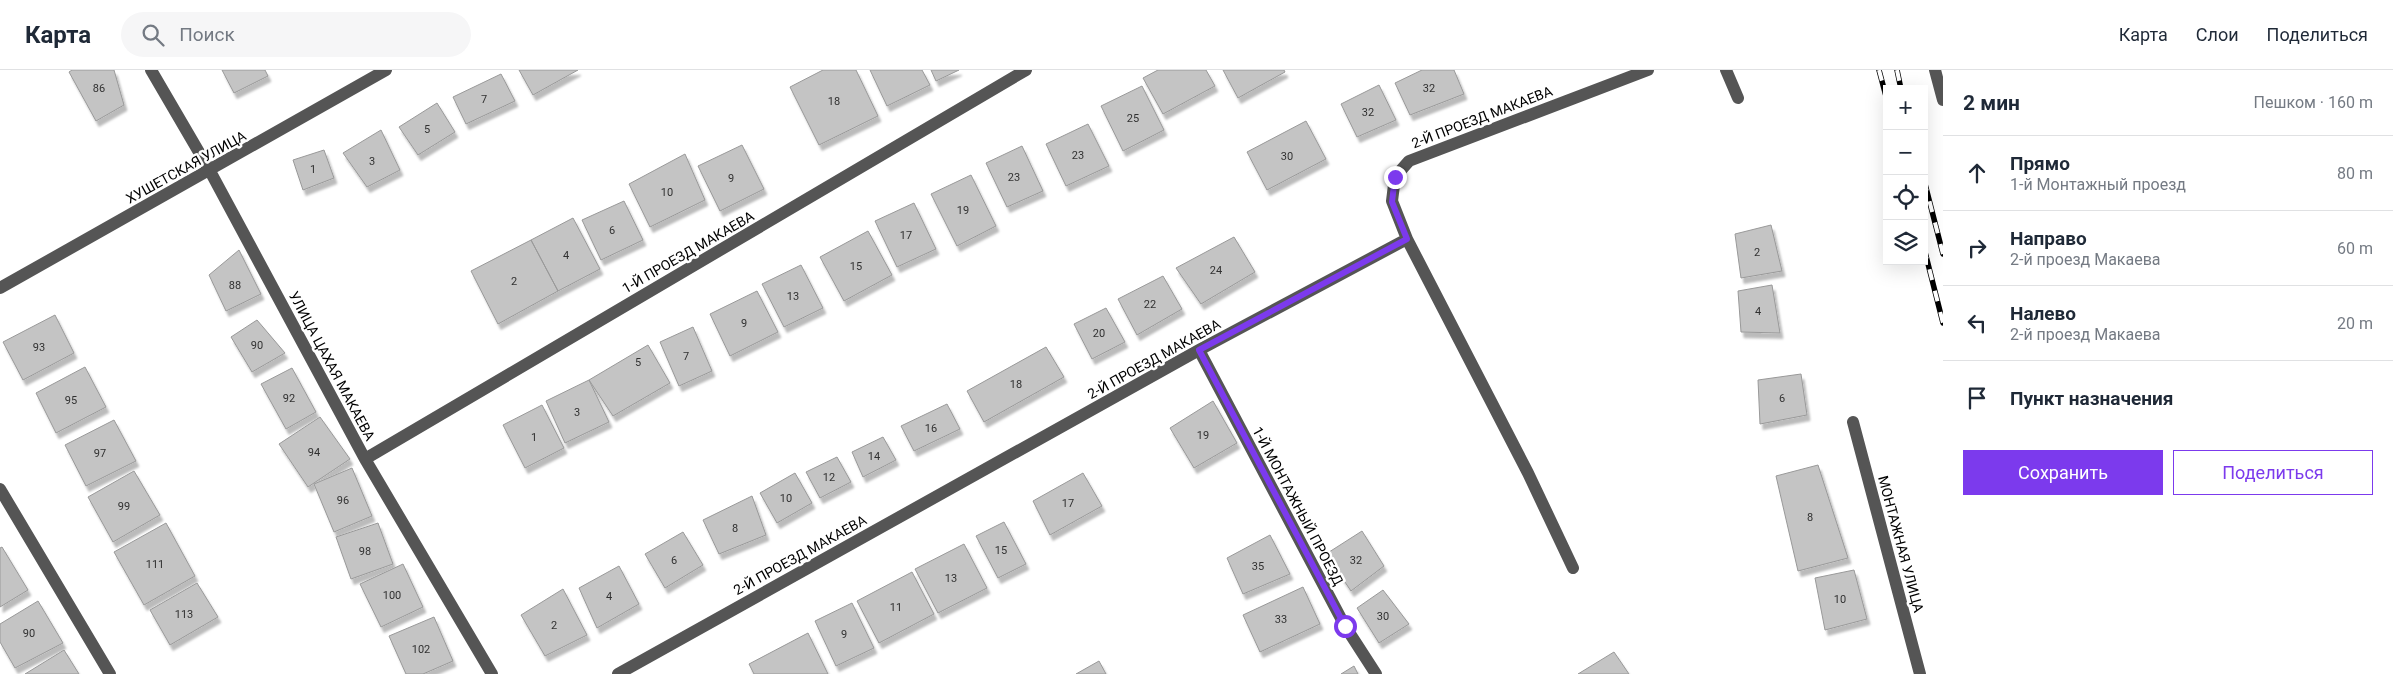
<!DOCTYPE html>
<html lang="ru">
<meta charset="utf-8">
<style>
:root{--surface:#fff;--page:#f6f6f7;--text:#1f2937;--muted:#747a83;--line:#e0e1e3;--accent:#7c3aed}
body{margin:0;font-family:Roboto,sans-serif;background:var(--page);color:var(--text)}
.controls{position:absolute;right:15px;top:15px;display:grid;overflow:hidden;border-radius:0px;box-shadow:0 5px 20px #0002}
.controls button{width:45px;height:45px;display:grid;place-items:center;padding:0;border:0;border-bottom:1px solid var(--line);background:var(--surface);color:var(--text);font:25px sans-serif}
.stop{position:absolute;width:15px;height:15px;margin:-11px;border:4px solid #7c3aed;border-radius:50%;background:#fff}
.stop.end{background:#7c3aed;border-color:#fff;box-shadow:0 1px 5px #0008}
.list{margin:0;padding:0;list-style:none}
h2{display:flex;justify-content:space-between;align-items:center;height:65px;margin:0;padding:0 20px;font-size:21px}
h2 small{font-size:16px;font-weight:400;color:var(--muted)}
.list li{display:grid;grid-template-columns:32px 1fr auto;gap:15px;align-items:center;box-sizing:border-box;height:75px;padding:0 20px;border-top:1px solid var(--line)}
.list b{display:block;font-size:19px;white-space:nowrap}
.list p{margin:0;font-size:16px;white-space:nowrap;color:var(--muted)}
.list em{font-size:16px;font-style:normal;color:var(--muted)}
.actions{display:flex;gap:10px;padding:15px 20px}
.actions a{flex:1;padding:11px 0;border:1px solid var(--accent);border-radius:0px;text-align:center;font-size:18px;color:var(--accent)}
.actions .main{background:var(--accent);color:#fff}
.icon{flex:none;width:28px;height:28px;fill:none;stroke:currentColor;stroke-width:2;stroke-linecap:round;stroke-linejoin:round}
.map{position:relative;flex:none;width:1943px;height:604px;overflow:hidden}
header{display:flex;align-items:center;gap:30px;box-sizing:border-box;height:70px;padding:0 25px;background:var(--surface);border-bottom:1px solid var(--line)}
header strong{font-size:24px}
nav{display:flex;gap:28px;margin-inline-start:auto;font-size:18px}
.search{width:350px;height:45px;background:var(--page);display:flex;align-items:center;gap:12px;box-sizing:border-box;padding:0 18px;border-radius:28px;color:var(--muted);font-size:19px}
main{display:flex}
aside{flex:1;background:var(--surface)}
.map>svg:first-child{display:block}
.building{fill:#c4c4c4;stroke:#999;filter:url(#shadow)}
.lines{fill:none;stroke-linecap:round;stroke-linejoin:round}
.minor{stroke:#555;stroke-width:12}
.rail-casing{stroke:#000;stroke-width:5.5}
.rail{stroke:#fff;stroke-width:4;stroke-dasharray:11;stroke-linecap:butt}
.route{stroke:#7c3aed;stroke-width:6}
.labels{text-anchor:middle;stroke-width:5;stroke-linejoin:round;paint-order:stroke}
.number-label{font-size:11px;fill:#313131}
.street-label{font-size:14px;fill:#000;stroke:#fff}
</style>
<header>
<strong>Карта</strong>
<div class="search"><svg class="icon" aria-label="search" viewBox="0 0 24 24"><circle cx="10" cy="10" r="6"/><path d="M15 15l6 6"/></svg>Поиск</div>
<nav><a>Карта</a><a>Слои</a><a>Поделиться</a></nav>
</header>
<main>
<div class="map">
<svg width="1943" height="604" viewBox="0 0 1943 604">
<defs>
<filter id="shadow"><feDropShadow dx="3" dy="5.5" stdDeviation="1" flood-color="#0004"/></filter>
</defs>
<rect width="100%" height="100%" fill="#fff"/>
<path class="building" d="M72,0H114L124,35L96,51L69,2Z
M222,0H265L268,6L234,23Z
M519,0H578L533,25Z
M823,0H856L878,46L819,75L790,17Z
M870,0H922L930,15L887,36Z
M931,0H959L936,11Z
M1158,0H1206L1215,16L1163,44L1143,8Z
M1223,0H1284L1285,2L1238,28Z
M1422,0H1454L1464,24L1410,45L1395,13Z
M501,4L515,31L466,54L453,27Z
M1379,15L1396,50L1357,67L1341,34Z
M1142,16L1164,60L1123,81L1101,36Z
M437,33L455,62L418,85L399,57Z
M1306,51L1326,89L1267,120L1247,82Z
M1088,54L1109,96L1066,116L1046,74Z
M381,60L400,100L367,117L343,83Z
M742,75L764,119L720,141L698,96Z
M1022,76L1043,121L1007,137L986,93Z
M324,80L334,108L303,120L293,90Z
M685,84L705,130L650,157L629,114Z
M971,105L996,156L957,176L931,124Z
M624,131L643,170L601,190L582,150Z
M914,133L936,179L897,197L875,151Z
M573,148L600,199L558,221L531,170Z
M1771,155L1782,201L1741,208L1735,164Z
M868,161L892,205L844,231L820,187Z
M1234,167L1255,202L1201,234L1176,198Z
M531,170L558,221L498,254L471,201Z
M239,180L261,224L226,241L209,205Z
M801,195L823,238L784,257L762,214Z
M1163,206L1182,239L1137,265L1118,229Z
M1772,215L1780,263L1741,262L1738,221Z
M757,221L778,262L730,286L710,244Z
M1106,238L1125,272L1092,289L1074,254Z
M55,245L74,283L23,310L3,272Z
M257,250L285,283L252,302L231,267Z
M693,257L712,301L679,316L660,272Z
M648,275L670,313L613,346L589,310Z
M1046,277L1064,307L984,352L967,321Z
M85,297L106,337L56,363L36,323Z
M292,298L316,342L286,359L261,314Z
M1801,304L1807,345L1760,354L1758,310Z
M589,310L609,352L565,373L546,331Z
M1213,331L1237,373L1194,398L1170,358Z
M947,334L960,359L914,381L901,356Z
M542,335L564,378L525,398L503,355Z
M320,347L350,389L308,417L279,374Z
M114,350L136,391L86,416L65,375Z
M883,367L896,390L863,407L852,382Z
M837,387L851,412L820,428L806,402Z
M1818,395L1848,488L1798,501L1776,406Z
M352,398L372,446L334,462L314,414Z
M134,401L160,445L113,472L88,427Z
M795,403L812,433L777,453L760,423Z
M1083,403L1102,436L1050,465L1033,431Z
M752,426L766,465L719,484L703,450Z
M1004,452L1026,494L998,508L976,466Z
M166,453L195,506L144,535L114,482Z
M378,453L393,494L351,509L336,467Z
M1362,461L1384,496L1351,521L1326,484Z
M683,462L703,495L665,518L645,484Z
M1270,465L1290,504L1243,524L1227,488Z
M964,474L987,518L938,543L915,499Z
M2,477L28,520L0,537V478Z
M403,494L423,537L381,557L360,514Z
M619,496L639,534L597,558L579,518Z
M1854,500L1867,549L1825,560L1815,508Z
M912,502L934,544L879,573L857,531Z
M197,513L218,547L170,575L150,540Z
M1303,517L1320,554L1260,582L1243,545Z
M563,519L587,565L545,586L521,545Z
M1383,520L1409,554L1379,573L1357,538Z
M38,531L63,573L15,598L0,572V554Z
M852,533L874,578L836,596L815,551Z
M434,547L453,591L423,604H406L389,566Z
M808,563L828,604H754L749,594Z
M64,580L79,604H25Z
M1614,582L1629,604H1578Z
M1099,591L1106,604H1076Z
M1354,596L1358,604H1341Z"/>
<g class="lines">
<path class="minor" d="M151,0L210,101L365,389L492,604
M1726,0L1738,28
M1935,0L1943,30
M1407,169L1528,403L1573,498
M0,218L386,0
M1199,280L1345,556L1376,604
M1853,352L1920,604
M365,389L1026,0
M0,419L110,604
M618,604L1199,280L1407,169L1392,131L1395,107L1409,91L1648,0"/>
<g class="rail-casing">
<path id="rail" d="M1879,0L1887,30
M1897,0L1901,19
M1924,110L1943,184
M1924,178L1943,253"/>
</g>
<use href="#rail" class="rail"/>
</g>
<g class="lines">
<path class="route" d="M1345,556L1199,280L1407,169L1392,132L1395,107"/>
</g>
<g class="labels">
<g class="number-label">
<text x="99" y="22">86</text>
<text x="1429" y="22">32</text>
<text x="484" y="33">7</text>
<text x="834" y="35">18</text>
<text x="1368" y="46">32</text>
<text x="1133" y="52">25</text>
<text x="427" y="63">5</text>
<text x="1078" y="89">23</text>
<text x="1287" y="90">30</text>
<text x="372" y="95">3</text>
<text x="313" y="103">1</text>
<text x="1014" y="111">23</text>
<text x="731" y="112">9</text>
<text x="667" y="126">10</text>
<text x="963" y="144">19</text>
<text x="612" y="164">6</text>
<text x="906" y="169">17</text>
<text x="1757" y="186">2</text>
<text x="566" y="189">4</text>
<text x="856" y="200">15</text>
<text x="1216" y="204">24</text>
<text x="514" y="215">2</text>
<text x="235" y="219">88</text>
<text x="793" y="230">13</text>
<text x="1150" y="238">22</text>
<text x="1758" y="245">4</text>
<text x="744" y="257">9</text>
<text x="1099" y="267">20</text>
<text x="257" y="279">90</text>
<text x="39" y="281">93</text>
<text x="686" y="290">7</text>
<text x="638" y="296">5</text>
<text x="1016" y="318">18</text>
<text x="289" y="332">92</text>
<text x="1782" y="332">6</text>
<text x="71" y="334">95</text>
<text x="577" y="346">3</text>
<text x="931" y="362">16</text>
<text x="1203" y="369">19</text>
<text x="534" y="371">1</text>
<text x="314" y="386">94</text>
<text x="100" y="387">97</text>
<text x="874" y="390">14</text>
<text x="829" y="411">12</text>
<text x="786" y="432">10</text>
<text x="343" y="434">96</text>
<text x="1068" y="437">17</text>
<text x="124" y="440">99</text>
<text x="1810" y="451">8</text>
<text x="735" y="462">8</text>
<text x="1001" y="484">15</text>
<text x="365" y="485">98</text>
<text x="674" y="494">6</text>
<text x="1356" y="494">32</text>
<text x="155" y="498">111</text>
<text x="1258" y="500">35</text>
<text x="951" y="512">13</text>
<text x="392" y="529">100</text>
<text x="609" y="530">4</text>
<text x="1840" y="533">10</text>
<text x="896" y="541">11</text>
<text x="184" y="548">113</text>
<text x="1383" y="550">30</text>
<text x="1281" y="553">33</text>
<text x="554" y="559">2</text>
<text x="29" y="567">90</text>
<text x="844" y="568">9</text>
<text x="421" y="583">102</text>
</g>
<g class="street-label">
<text transform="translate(1482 47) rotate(-21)" y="5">2-Й ПРОЕЗД МАКАЕВА</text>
<text transform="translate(186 97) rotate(-29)" y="5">ХУШЕТСКАЯ УЛИЦА</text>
<text transform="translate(688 182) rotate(-30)" y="5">1-Й ПРОЕЗД МАКАЕВА</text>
<text transform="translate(1154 289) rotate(-29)" y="5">2-Й ПРОЕЗД МАКАЕВА</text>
<text transform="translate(332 296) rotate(62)" y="5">УЛИЦА ЦАХАЯ МАКАЕВА</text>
<text transform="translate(1298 436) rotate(62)" y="5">1-Й МОНТАЖНЫЙ ПРОЕЗД</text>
<text transform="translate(1901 474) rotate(75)" y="5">МОНТАЖНАЯ УЛИЦА</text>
<text transform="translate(800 485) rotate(-29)" y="5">2-Й ПРОЕЗД МАКАЕВА</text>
</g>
</g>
</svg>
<div class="controls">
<button>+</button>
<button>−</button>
<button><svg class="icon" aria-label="locate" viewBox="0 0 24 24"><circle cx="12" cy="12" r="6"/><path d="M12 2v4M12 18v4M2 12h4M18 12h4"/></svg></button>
<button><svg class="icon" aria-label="layers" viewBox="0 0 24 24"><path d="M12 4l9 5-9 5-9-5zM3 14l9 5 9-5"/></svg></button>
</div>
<div class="stop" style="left:1345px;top:556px"></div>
<div class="stop end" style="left:1395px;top:107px"></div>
</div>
<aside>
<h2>2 мин<small>Пешком · 160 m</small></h2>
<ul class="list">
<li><svg class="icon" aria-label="ahead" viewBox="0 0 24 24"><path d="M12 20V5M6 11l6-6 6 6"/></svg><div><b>Прямо</b><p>1-й Монтажный проезд</p></div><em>80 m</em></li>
<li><svg class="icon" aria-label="right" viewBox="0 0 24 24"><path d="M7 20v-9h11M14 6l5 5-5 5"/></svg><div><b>Направо</b><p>2-й проезд Макаева</p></div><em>60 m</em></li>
<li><svg class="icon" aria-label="left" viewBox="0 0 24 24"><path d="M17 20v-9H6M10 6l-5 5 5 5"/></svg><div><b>Налево</b><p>2-й проезд Макаева</p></div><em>20 m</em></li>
<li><svg class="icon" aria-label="arrive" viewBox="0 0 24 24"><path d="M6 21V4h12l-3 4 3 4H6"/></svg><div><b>Пункт назначения</b></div></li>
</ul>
<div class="actions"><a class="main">Сохранить</a><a>Поделиться</a></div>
</aside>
</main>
